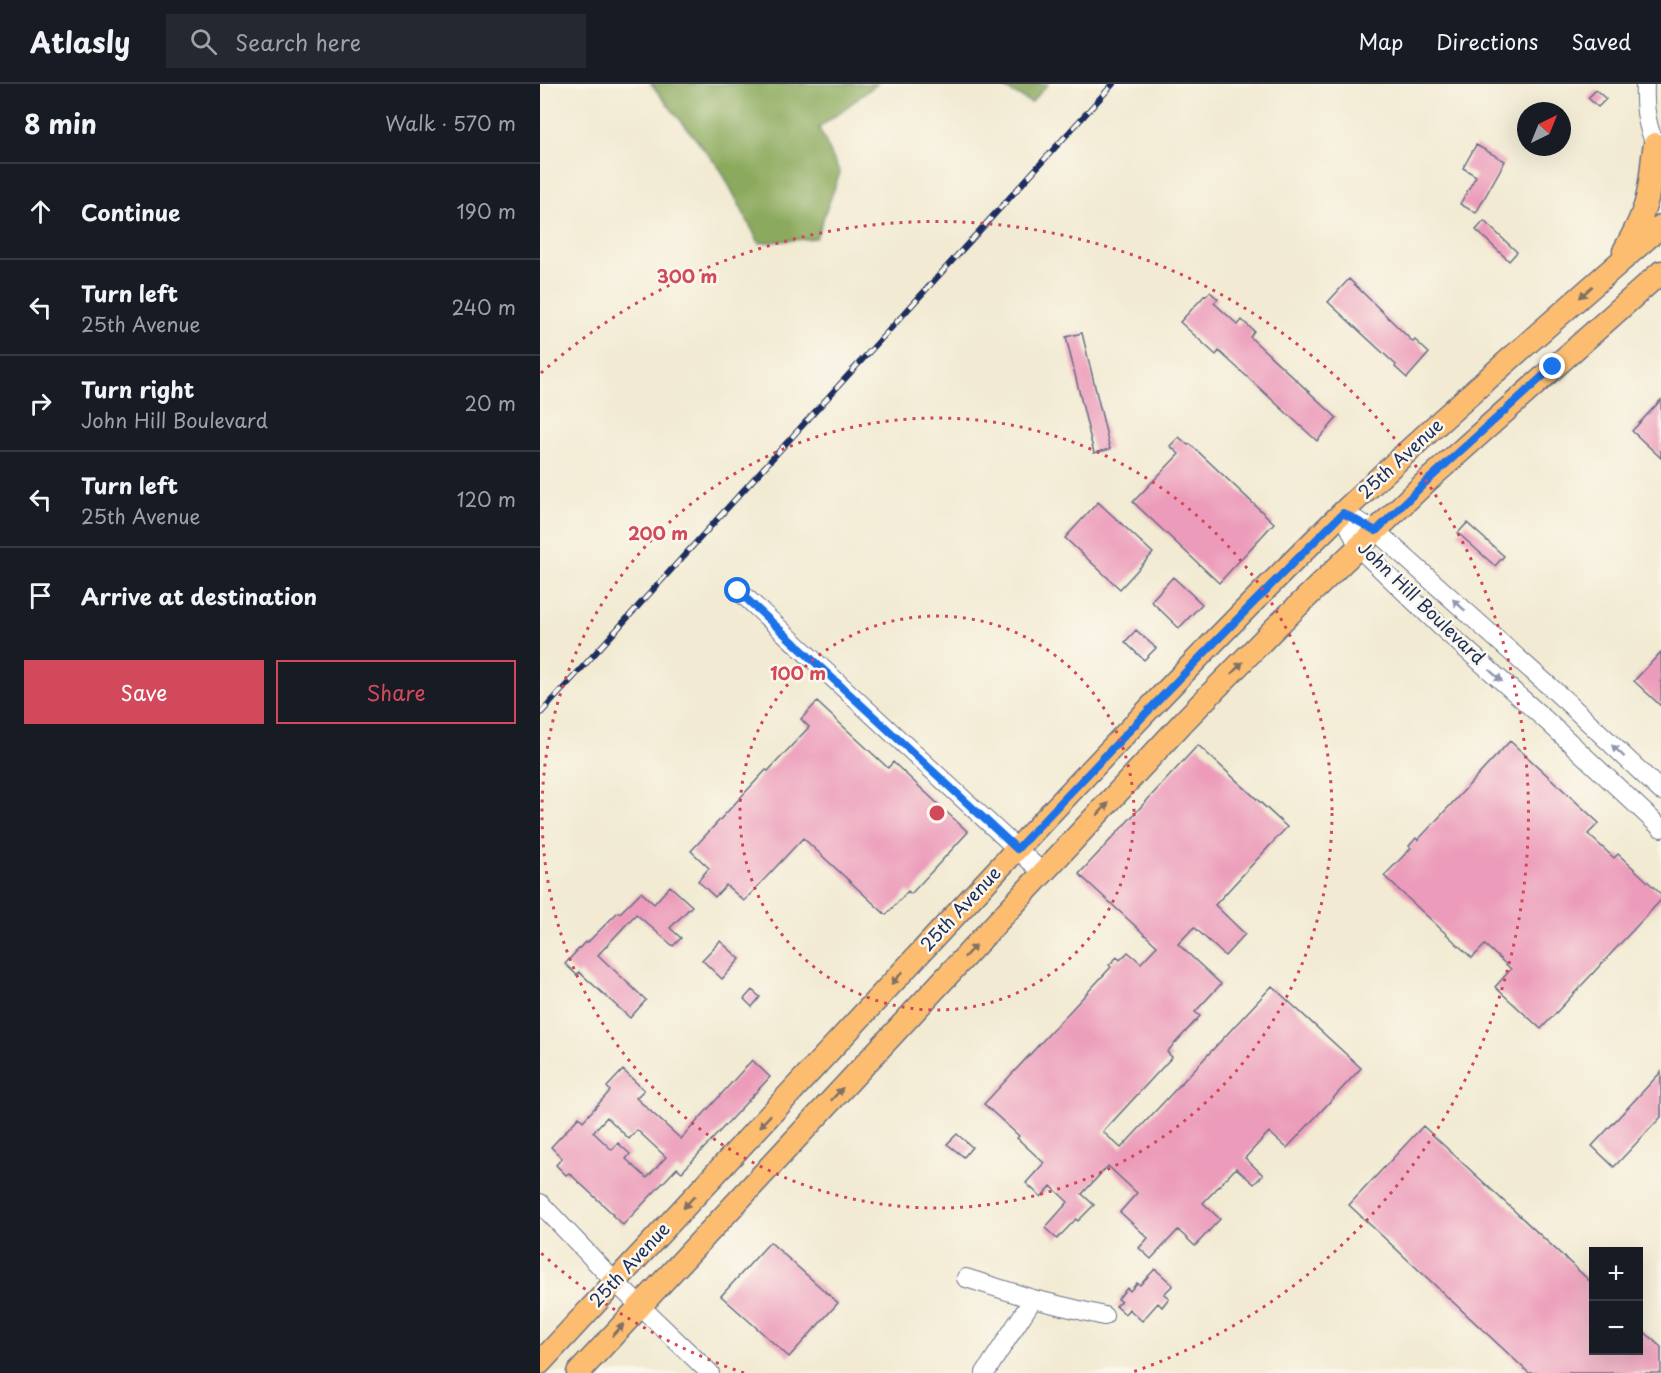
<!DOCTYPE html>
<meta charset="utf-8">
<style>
:root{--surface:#171b24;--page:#242831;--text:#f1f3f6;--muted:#9ea1a6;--line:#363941;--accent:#d1495b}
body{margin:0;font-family:"Playpen Sans",sans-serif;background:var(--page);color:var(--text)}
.controls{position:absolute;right:18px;bottom:18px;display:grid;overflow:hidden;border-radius:0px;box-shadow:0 6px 24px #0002}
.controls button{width:54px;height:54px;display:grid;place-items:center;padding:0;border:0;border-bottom:2px solid var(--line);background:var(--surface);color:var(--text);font:30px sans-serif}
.compass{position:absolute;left:977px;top:18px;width:54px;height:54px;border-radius:50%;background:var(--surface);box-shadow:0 6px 24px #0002;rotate:43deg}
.stop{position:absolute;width:18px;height:18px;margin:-14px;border:4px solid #1a73e8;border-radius:50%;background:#fff}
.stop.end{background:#1a73e8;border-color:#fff;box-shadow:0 2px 6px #0008}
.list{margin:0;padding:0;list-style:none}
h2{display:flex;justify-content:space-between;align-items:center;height:78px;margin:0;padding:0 24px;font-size:26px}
h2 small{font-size:20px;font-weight:400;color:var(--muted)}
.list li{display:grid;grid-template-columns:39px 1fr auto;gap:18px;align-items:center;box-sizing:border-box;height:96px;padding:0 24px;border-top:2px solid var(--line)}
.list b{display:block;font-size:22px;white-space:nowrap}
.list p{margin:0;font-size:20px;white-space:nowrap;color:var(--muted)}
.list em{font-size:20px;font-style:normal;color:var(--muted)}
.actions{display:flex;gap:12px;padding:18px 24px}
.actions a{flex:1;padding:14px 0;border:2px solid var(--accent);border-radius:0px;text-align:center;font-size:21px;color:var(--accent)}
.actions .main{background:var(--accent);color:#fff}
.icon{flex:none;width:33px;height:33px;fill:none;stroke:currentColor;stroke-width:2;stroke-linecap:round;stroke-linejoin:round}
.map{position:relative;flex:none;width:1121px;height:1289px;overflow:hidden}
header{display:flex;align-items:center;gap:36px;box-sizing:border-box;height:84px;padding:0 30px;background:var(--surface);border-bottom:2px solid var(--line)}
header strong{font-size:28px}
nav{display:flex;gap:33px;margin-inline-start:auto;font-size:21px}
.search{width:420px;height:54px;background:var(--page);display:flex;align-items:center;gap:15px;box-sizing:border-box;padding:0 21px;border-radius:0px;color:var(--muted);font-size:22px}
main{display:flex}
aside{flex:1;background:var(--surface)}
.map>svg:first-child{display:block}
.forest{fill:#8caa5d;stroke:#546c5e;stroke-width:1.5}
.building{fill:#ec9cba;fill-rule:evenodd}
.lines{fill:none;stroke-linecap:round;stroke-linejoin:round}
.minor-casing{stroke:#667087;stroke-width:20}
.major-casing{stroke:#667087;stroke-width:25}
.minor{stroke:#fff;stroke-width:18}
.major{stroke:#fcbd6f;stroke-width:22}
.rail-casing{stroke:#1b2f5e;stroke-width:6}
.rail{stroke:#fbf7ec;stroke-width:4;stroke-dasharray:11;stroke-linecap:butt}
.oneway{fill:#806f66}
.oneway2{fill:#8d97ae}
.route{stroke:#1a73e8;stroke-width:8}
.ring{fill:none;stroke:#d1495b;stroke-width:3;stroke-dasharray:3 6}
.labels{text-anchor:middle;stroke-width:5;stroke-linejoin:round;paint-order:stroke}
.street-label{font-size:18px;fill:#1b2f5e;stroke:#fbf7ec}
.centre{fill:#d1495b;stroke:#fbf7ec;stroke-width:3}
.ring-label{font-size:18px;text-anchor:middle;font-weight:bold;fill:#d1495b;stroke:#fbf7ec;stroke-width:5;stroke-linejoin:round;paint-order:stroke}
</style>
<header>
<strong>Atlasly</strong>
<div class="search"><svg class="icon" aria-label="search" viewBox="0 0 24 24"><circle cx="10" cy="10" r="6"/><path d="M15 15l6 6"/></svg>Search here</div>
<nav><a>Map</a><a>Directions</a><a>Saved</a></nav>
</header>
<main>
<aside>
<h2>8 min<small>Walk · 570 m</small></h2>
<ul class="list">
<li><svg class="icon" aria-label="ahead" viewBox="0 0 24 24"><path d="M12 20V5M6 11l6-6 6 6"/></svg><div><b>Continue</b></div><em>190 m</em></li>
<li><svg class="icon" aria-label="left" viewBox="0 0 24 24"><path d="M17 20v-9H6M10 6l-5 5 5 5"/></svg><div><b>Turn left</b><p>25th Avenue</p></div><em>240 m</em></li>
<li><svg class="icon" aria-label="right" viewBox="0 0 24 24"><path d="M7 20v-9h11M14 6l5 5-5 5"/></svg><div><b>Turn right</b><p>John Hill Boulevard</p></div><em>20 m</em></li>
<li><svg class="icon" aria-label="left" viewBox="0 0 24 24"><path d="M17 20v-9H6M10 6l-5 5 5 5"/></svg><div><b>Turn left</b><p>25th Avenue</p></div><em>120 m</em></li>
<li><svg class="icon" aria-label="arrive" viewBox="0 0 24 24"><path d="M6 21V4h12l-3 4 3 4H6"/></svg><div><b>Arrive at destination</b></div></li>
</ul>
<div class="actions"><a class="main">Save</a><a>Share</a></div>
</aside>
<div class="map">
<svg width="1121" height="1289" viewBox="0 0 1121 1289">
<rect width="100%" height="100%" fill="#fbf7ec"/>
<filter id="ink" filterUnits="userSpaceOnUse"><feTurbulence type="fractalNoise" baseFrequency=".0167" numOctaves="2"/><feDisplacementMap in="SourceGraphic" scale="12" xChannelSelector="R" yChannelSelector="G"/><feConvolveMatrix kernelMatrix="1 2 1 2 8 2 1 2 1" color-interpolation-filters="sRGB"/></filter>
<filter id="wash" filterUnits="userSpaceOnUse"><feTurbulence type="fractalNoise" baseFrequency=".008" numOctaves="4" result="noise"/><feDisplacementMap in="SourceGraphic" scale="24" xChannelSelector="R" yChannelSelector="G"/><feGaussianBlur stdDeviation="1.35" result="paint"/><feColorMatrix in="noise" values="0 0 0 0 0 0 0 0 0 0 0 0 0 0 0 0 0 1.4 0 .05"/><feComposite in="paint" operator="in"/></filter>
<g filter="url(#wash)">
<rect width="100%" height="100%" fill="#f2ead2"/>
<path class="forest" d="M111,0H337L279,44L300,89L276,154L219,159L181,86Z
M458,0H508L491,19Z"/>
<g id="blocks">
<path class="building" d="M1056,6L1066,15L1058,23L1048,14Z
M936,61L965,77L936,129L920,120L936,92L923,84Z
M944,137L977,168L969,177L936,146Z
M809,195L873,258L875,256L889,269L867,294L855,283L856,281L788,218Z
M670,208L678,215L674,219L698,241L702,236L714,247L710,253L797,334L777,357L679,267L676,271L640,238L665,211L666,212Z
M542,249L570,365L554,369L526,253Z
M1121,316V374L1092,347Z
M639,353L648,361L650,360L734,439L679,499L593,418L639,370L630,362Z
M558,418L613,469L580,505L525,454Z
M927,439L964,472L955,482L918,449Z
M633,493L662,520L639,544L611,517Z
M596,546L616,564L604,576L585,558Z
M1121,568V622L1094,597Z
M277,618L348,684L353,678L428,748L371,810L368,807L346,831L263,754L204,817L186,801L175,813L158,797L169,784L151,767L226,686L228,687L269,643L261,635Z
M970,657L1059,739L1048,750L1074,774L1078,770L1121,810V816L1001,945L955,903L971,885L945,861L932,874L844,792L871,764L869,762L876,754L878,756Z
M658,661L747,743L675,821L705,850L685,872L654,843L638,860L681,900L655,928L660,932L627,968L632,973L563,1048L581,1064L732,902L821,984L747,1064L729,1048L705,1074L723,1091L714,1100L696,1084L663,1119L680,1135L655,1162L638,1146L611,1175L599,1164L608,1154L580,1128L597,1109L568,1082L542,1110L554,1121L538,1137L536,1135L517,1155L505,1144L528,1118L511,1102L501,1113L486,1099L504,1079L477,1054L479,1052L444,1020L571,883L569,881L577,873L580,876L588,868L601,879L617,862L539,790Z
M130,802L152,822L130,844L141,854L133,862L96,830L58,871L106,916L90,934L39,888L37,891L25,880L45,858L47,859L78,828L80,829L101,808L114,820Z
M180,857L200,875L182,895L162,876Z
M212,906L220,913L212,923L204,915Z
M212,976L230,993L142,1088L137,1084L83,1141L72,1131L73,1130L29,1089L26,1091L16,1081L22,1074L11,1063L39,1033L43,1037L70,1007L67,1003L83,986L104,1006L96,1014L141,1055ZM67,1033L89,1055L97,1046L126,1073L107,1094L86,1075L90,1070L78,1059L72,1066L53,1048Z
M1121,988V1033L1074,1083L1052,1062Z
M883,1042L1053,1200V1266H1098V1242L1121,1263V1289H989L809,1121Z
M417,1050L432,1063L424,1073L407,1060Z
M230,1158L298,1219L249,1273L181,1212Z
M615,1185L633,1201L624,1210L629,1214L622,1223L618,1219L602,1237L589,1225L585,1230L576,1222L581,1217L578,1215L587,1204L590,1207L597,1199L600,1201Z"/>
</g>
</g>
<g filter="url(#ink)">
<use href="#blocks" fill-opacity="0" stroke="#667087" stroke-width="1.5"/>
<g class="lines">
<g class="minor-casing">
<path id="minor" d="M1105,0C1104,23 1106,49 1121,67
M803,429L819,464L900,542L1008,638L1121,744
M803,429L836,447L1027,618L1121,707
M199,507L503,789
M0,1119L75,1198L170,1289
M426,1194L493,1215L564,1232
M445,1289L493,1215"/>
</g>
<g class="major-casing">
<path id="major" d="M1084,167C1095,147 1106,127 1109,104C1112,89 1112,74 1115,60
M0,1279C131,1138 262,996 393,855C526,712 659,569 799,432C903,332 1013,237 1121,142
M38,1289L646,635L737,542L886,398L1121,188"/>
</g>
<use href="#minor" class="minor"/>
<use href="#major" class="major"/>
<g class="rail-casing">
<path id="rail" d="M0,630L573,0"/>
</g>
<use href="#rail" class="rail"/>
</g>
<defs><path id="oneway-solid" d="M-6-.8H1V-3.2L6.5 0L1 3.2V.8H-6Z" transform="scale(1.5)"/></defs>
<g class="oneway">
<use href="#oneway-solid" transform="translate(1046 208) rotate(138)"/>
<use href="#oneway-solid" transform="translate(697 584) rotate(-46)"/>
<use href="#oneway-solid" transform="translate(563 725) rotate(-47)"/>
<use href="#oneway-solid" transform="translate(430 867) rotate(-47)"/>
<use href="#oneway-solid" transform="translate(357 894) rotate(133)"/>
<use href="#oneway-solid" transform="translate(297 1010) rotate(-47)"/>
<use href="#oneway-solid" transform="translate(225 1037) rotate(133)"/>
<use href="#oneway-solid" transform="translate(149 1118) rotate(133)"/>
<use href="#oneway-solid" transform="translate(78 1246) rotate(-47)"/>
</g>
<g class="oneway2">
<use href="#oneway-solid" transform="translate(919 521) rotate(-138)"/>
<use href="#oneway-solid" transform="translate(956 592) rotate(42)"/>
<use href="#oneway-solid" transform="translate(1078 667) rotate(-137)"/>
</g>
</g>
<g class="lines" filter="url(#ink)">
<path class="route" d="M198,507L477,765C584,651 692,539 803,429L836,447L886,398L1013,283"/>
</g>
<g class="ring">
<circle cx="397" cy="729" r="197"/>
<circle cx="397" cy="729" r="395"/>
<path d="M204 1289A592 592 0 0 1 1 1169M1 289A592 592 0 1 1 590 1289"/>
</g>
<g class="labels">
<g class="street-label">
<text transform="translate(861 375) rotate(-43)" y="6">25th Avenue</text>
<text transform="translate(881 519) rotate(44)" y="6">John Hill Boulevard</text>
<text transform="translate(421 825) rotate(-47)" y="6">25th Avenue</text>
<text transform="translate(90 1181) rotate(-47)" y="6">25th Avenue</text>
</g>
</g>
<circle cx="397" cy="729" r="9" class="centre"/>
<g class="ring-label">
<text x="147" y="199">300 m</text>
<text x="118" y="456">200 m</text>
<text x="258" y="596">100 m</text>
</g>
</svg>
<div class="controls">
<button>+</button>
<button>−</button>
</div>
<svg class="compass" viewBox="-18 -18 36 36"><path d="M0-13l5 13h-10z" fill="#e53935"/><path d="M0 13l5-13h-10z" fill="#9ea1a6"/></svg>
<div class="stop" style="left:198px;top:507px"></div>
<div class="stop end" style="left:1013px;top:283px"></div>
</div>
</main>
